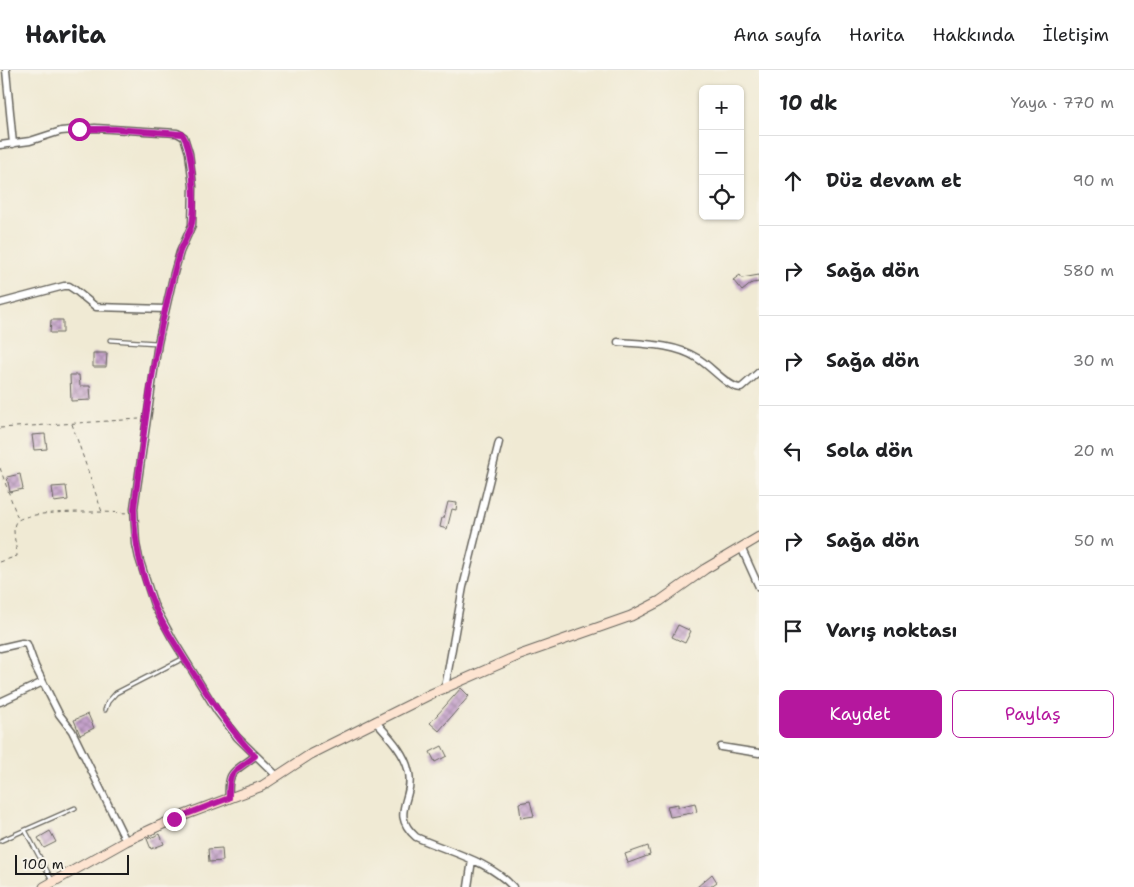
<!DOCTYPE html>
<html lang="tr">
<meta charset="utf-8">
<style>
:root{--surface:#fff;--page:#f2f2f2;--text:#202124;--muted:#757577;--line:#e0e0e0;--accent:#b5179e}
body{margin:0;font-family:"Shantell Sans",sans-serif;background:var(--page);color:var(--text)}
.controls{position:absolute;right:15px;top:15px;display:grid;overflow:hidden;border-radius:8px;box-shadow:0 1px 4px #0004}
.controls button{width:45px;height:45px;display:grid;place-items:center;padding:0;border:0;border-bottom:1px solid var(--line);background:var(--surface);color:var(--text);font:25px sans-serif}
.scale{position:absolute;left:15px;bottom:12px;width:114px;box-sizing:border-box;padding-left:5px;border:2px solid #1c1c1c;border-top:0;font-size:14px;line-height:18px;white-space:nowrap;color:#1c1c1c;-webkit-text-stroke:4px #f7f3e8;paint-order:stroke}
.stop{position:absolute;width:15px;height:15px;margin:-11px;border:4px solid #b5179e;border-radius:50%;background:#fff}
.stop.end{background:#b5179e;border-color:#fff;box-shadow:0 1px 5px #0008}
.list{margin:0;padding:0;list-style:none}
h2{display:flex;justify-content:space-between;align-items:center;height:65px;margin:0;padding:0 20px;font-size:21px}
h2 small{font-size:16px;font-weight:400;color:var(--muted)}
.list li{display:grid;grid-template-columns:32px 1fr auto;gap:15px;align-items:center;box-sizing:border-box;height:90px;padding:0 20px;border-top:1px solid var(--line)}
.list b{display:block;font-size:19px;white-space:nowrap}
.list em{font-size:16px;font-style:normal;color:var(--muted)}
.actions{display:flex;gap:10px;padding:15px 20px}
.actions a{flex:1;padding:11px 0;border:1px solid var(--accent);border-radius:8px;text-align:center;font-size:18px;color:var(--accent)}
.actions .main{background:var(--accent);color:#fff}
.icon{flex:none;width:28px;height:28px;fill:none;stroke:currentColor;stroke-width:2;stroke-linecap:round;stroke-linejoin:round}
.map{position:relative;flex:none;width:759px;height:817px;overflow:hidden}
header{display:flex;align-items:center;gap:30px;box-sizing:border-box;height:70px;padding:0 25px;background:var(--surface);border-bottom:1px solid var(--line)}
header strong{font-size:24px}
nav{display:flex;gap:28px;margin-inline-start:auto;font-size:18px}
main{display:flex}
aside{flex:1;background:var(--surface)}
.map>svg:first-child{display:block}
.building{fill:url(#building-cross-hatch)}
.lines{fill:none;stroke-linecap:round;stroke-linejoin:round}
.lane-casing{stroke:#66645c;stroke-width:5.5}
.street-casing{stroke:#66645c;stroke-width:9}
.secondary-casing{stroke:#66645c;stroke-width:11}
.path{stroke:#66645c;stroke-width:1;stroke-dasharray:4 4;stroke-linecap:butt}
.lane{stroke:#fff;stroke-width:3}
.street{stroke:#fff;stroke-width:6}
.secondary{stroke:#fde4d1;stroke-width:9}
.route{stroke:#b5179e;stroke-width:6}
</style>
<header>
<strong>Harita</strong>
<nav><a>Ana sayfa</a><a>Harita</a><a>Hakkında</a><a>İletişim</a></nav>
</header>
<main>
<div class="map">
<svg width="759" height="817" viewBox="0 0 759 817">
<defs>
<pattern id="building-cross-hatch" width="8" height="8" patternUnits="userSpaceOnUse" patternTransform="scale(1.25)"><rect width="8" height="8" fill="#c4a1ca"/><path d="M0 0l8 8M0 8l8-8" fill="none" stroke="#9e82a3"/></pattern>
</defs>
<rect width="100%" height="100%" fill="#f7f3e8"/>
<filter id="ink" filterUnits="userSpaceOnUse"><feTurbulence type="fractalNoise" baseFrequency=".02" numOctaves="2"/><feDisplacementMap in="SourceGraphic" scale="10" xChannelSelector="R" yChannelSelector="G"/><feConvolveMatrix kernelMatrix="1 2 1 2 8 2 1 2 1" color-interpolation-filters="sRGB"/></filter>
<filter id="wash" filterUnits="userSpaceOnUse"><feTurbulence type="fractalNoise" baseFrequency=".0096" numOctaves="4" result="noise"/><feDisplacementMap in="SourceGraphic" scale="20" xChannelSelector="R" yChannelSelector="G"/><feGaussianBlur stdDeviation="1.12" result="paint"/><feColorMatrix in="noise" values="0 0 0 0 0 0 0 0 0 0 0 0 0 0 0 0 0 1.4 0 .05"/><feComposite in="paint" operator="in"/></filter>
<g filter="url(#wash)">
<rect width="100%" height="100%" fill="#f0ead4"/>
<g id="blocks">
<path class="building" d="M740,205L742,208L759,205V212L752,213L742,221L733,210Z
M51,250H63V263H50Z
M93,283H107L106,297H93Z
M70,305H79L80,316H90L91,330L71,331Z
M45,364L47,379L34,380L32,365Z
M20,404L23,419L10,422L7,407Z
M66,416L68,430L54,432L52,417Z
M448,432L457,433L456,440L452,439L447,459L440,457L442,448H444Z
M678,555L691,561L685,573L672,567Z
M461,618L469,626L439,661L430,653Z
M88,644L94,658L80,665L74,650Z
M442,676L447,686L435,692L430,682Z
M530,731L534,746L521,748L519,733Z
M695,733L697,742L670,747L667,736L678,734V737Z
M50,761L56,772L44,778L38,768Z
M160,764L164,774L151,779L147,769Z
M648,776L650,785L628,793L625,784Z
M222,778L223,791L209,792L208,779Z
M712,804L717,812L710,817H697Z"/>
</g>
</g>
<g filter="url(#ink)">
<use href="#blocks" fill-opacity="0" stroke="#66645c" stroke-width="1"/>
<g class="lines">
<g class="lane-casing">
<path id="lane" d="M110,270L157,273
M105,640L108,632L116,623L184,588
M25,760L52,810
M0,771L75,738"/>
</g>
<g class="street-casing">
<path id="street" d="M6,0L13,74
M0,75L30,71L61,61L95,58L177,63L184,67L189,83L193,116L192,155L180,182L174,203L158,273L134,438L136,474L139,488L154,535L172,568L217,641L237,667L277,706
M0,233L64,216H69L75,220L96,237L165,239
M618,272C644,274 675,274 697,288C710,295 728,318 741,318L759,302
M741,477L759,517
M0,578L22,573L27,574L35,596L59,644L72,661L126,771
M445,618L463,517L499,372
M0,632L43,612
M375,651C388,666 405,682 409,703C414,730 389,743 416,767C449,782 488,790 513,817
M721,677L759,683
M229,729C227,699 234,703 255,686
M468,817L472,790"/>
</g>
<g class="secondary-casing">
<path id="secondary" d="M44,817L126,771L174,749L262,716L311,684L431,624L520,585L631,546L660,531L705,499L759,467"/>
</g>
<path class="path" d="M72,354L102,442
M0,358L139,349
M0,398L18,449
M0,492L17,486C17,478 11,458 16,452C26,439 110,442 128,443"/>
<use href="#lane" class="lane"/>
<use href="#street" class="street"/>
<use href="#secondary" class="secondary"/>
</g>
</g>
<g class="lines" filter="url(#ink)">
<path class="route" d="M79,59H115L182,64C193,78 196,135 192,153C190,163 184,172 180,181C174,200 170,220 165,240C150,305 143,372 134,438C134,471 141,504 154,535C164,559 180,581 194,604C213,633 231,661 255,686C234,703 228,699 229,728L174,749"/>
</g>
</svg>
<div class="controls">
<button>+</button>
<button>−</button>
<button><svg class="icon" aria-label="locate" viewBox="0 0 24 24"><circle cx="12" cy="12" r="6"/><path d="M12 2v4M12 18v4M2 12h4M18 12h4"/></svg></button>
</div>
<div class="scale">100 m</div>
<div class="stop" style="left:79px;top:59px"></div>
<div class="stop end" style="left:174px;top:749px"></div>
</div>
<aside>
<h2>10 dk<small>Yaya · 770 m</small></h2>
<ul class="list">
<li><svg class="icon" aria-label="ahead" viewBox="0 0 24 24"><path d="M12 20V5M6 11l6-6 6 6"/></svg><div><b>Düz devam et</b></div><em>90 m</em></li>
<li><svg class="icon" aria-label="right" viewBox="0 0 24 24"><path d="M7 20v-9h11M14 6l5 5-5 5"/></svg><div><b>Sağa dön</b></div><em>580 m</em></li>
<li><svg class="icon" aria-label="right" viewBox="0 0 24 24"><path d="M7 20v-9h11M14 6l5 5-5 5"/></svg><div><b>Sağa dön</b></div><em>30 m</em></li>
<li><svg class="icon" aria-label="left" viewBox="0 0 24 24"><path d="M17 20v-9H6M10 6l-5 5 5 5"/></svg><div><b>Sola dön</b></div><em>20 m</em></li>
<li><svg class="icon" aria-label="right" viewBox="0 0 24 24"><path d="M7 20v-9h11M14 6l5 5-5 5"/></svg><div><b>Sağa dön</b></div><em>50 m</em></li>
<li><svg class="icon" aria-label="arrive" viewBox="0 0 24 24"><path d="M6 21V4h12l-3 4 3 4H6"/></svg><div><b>Varış noktası</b></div></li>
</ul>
<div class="actions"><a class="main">Kaydet</a><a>Paylaş</a></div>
</aside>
</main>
